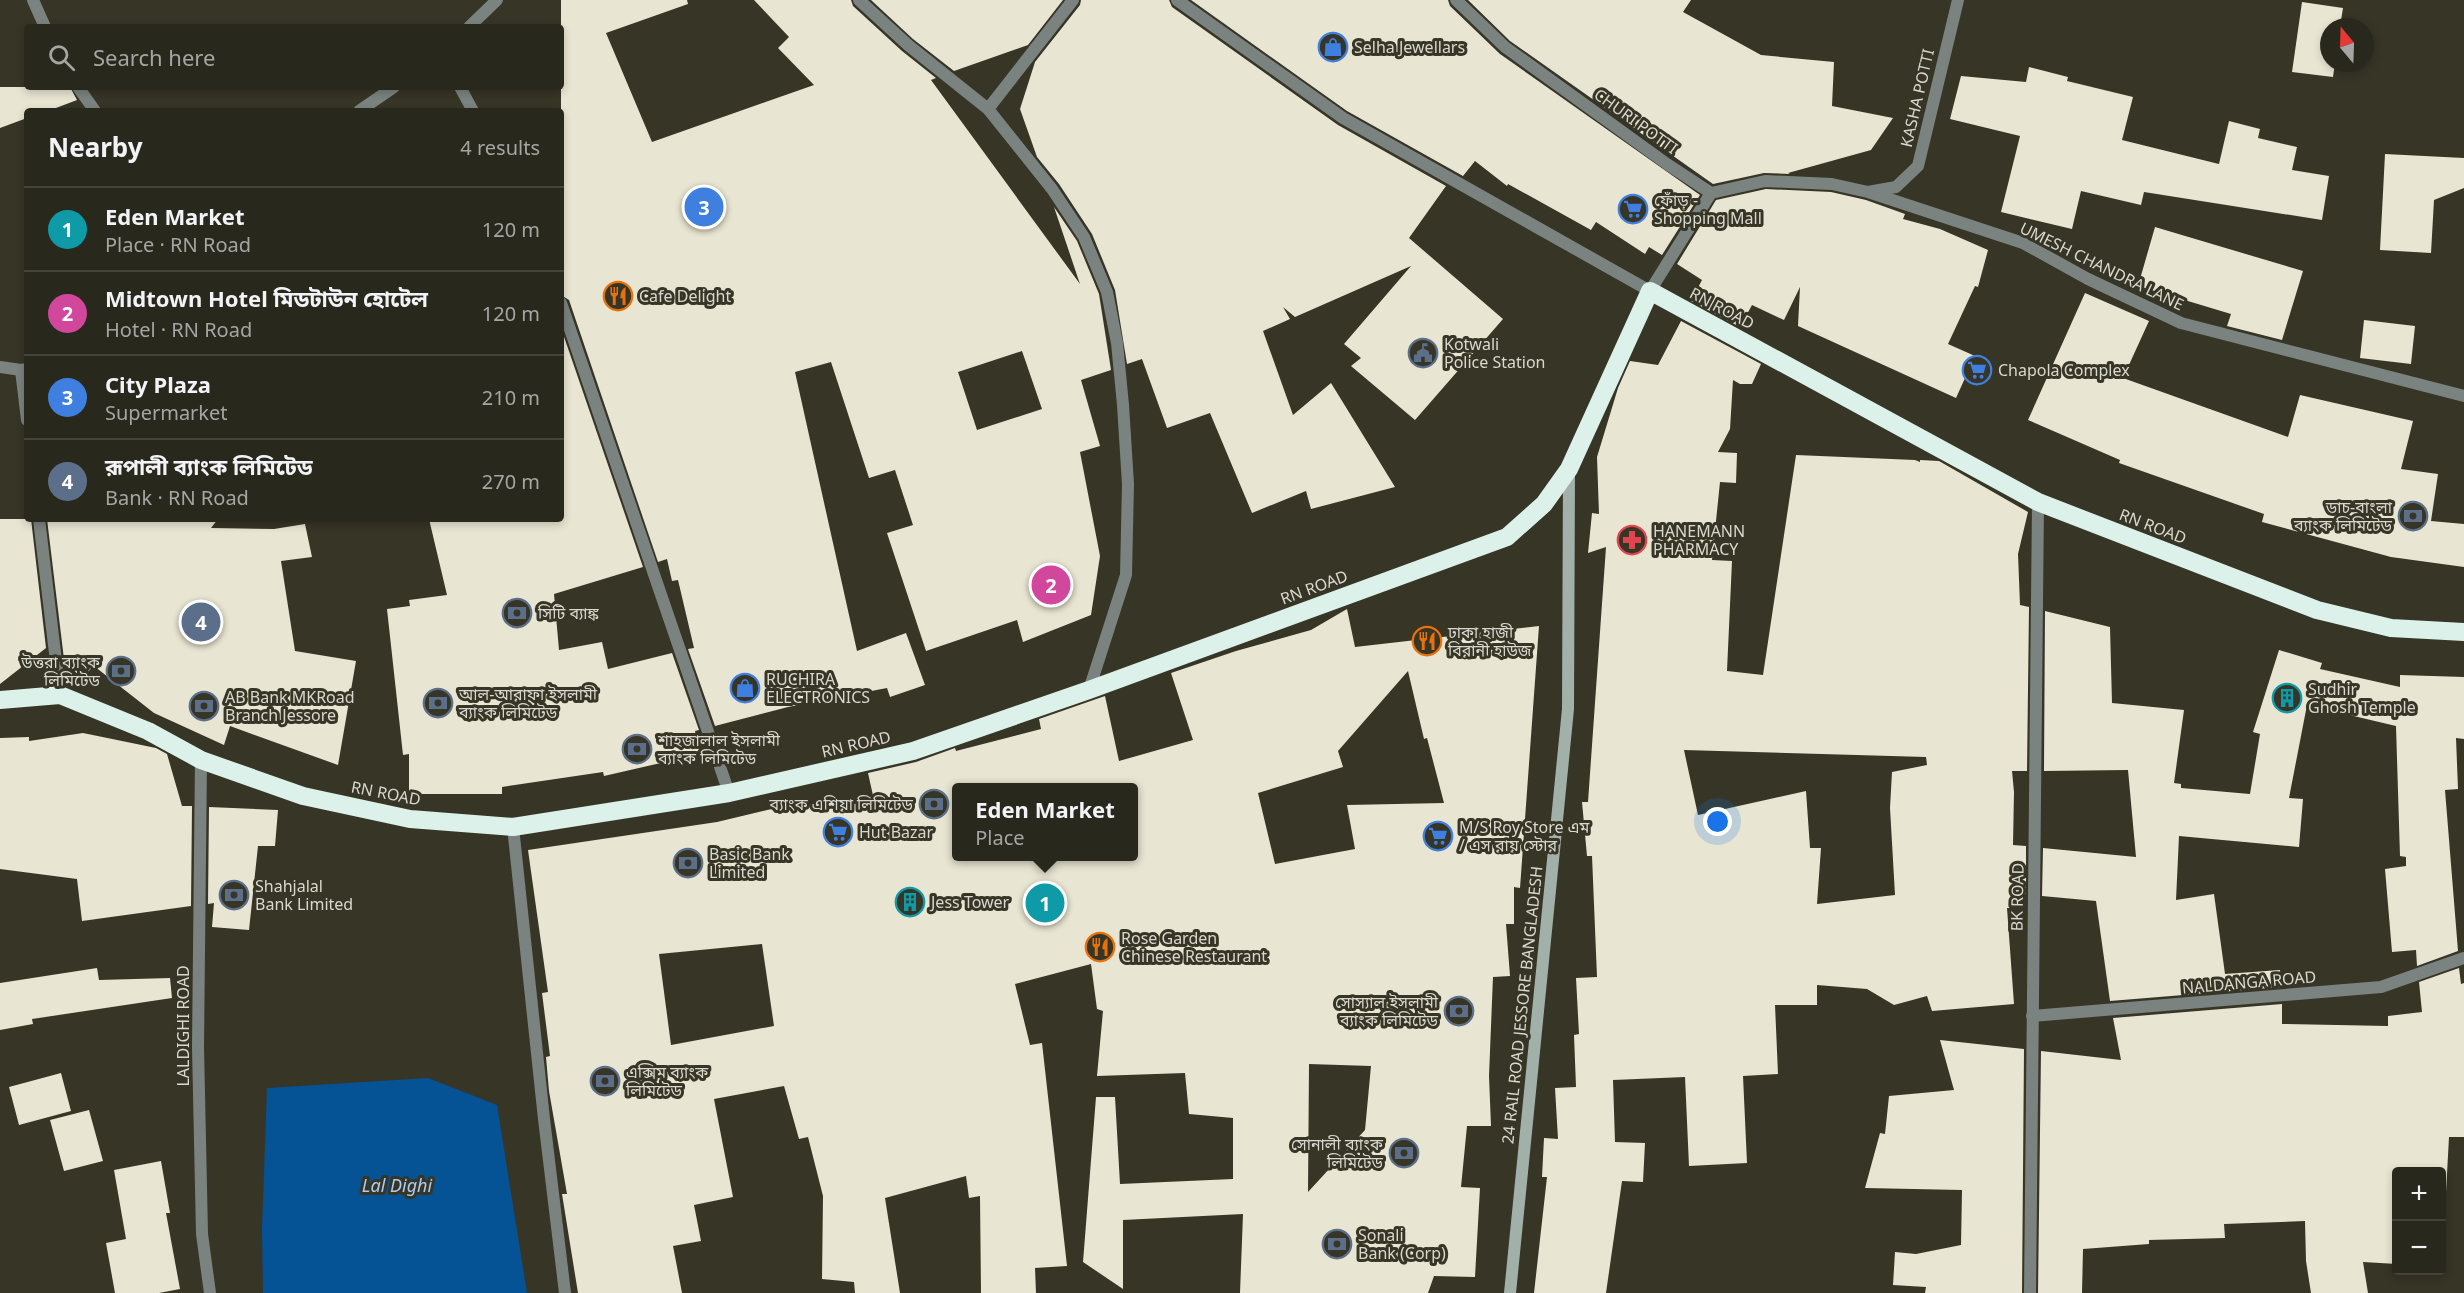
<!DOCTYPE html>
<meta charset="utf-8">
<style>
:root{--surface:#29281c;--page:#313025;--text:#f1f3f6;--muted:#a5a6a3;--line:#45443b;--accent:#d93025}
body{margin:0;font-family:"Noto Sans","Noto Sans Bengali",sans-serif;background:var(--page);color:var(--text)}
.controls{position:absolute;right:18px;bottom:18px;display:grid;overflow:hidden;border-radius:6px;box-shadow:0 3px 9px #0003}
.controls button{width:54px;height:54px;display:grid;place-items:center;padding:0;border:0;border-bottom:2px solid var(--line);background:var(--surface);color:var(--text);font:30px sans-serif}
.compass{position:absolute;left:2320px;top:18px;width:54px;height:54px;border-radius:50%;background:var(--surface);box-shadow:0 3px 9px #0003;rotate:341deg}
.you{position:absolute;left:1718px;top:822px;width:21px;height:21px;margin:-15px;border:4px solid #fff;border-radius:50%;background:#1a73e8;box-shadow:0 0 0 9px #1a73e833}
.badge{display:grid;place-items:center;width:39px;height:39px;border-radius:50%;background:var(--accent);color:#fff;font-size:20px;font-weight:700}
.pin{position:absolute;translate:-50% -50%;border:3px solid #fff;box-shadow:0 2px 6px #0006}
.popup{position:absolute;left:952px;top:783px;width:186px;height:78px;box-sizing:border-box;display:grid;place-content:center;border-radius:6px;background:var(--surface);filter:drop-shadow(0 2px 4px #0005);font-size:20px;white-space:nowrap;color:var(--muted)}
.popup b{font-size:22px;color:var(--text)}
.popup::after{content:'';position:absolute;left:50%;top:100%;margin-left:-12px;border:12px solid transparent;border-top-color:var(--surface)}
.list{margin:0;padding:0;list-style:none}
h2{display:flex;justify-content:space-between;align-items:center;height:78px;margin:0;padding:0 24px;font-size:26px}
h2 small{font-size:20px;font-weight:400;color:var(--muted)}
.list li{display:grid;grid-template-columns:39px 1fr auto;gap:18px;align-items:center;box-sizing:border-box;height:84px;padding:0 24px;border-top:2px solid var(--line)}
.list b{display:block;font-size:22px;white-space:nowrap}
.list p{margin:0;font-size:20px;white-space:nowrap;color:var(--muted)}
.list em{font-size:20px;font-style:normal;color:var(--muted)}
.icon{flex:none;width:33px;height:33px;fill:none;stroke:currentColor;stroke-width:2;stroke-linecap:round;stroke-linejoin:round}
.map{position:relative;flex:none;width:2464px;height:1293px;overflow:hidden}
.search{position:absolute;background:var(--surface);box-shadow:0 3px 9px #0003;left:24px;top:24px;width:540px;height:66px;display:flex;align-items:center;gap:15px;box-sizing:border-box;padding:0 21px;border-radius:6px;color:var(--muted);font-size:22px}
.panel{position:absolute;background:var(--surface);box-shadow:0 3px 9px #0003;left:24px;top:108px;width:540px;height:414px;border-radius:6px}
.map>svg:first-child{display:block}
.water{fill:#055295}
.building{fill:#e8e5d2;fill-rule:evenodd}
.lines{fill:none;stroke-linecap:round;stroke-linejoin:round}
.street{stroke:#7b8380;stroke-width:12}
.secondary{stroke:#a2b0aa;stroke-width:12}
.highway{stroke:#dcf1e9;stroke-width:18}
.labels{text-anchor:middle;stroke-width:6;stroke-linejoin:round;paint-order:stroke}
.poi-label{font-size:16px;fill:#d9d8cf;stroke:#373526;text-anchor:start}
.street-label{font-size:16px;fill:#d9d8cf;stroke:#373526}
.water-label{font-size:18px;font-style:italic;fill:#abcbf1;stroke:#373526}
</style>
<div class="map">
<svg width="2464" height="1293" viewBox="0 0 2464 1293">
<rect width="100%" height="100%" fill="#373526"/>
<path class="water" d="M428,1078L497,1105L527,1293H263L262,1228L267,1088Z"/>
<path class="building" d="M561,0H687L688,4L606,33L652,142L814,85L778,48L789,37L754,0H851L853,6L902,51L936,78L931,80L1080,284L1054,207L1077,241L1099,294L1111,370L1081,380L1100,446L1080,452L1100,556L1091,615L1023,642L1017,620L926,651L887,533L913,525L895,470L869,478L831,362L795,372L857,651L906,633L925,685L890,697L887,688L788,707L715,726L688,649L694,648L678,580L672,581L667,559L658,562L569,300L561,295ZM1022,351L1042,409L977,430L958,372Z
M871,0H1063L1028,45L954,71L913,39Z
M1081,0H1169L1172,7L1338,125L1446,186L1409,238L1503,319L1415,420L1351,366L1361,358L1344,344L1411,266L1295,317L1283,307L1290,319L1263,331L1293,415L1331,383L1395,487L1311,509L1306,491L1252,513L1210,413L1167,428L1142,359L1127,364L1115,290L1092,234L1059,184L1037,157L1020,109L1035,62L1080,5Z
M1191,0H1448L1450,6L1500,54L1700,195L1662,255L1649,247L1645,254L1596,222L1591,230L1508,184L1507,186L1475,161L1463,176L1347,111Z
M1468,0H1691L1683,12L1761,55L1834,62L1832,106L1893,118L1871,150L1788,173L1790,174L1764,173L1713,184L1510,41Z
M2302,2L2343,8L2340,27H2329V63H2335L2333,77L2292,72Z
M2029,67L2068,77L2067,81L2133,97L2122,140L2219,164L2229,121L2260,129L2258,138L2297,147L2292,170L2329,176L2322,220L2144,192L2141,205L2081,191L2072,229L2001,212L2020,136L1950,119L1961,76L2026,82Z
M0,87H70L77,100L48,111H27V118L0,128Z
M2385,154L2464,158V188L2434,200L2431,253L2380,250Z
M1766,189L1831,192L1866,200L1905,214L1903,219L1940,229L1988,250L1978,287L1975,286L1948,344L1975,356L1956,398L1798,326L1800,287L1784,320L1752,305L1740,327L1691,301L1702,280L1677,264L1716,200Z
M2155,227L2303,271L2282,340L2227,326L2231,314L2138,286Z
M2085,293L2149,321L2123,378L2288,437L2300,395L2413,421L2401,469L2438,474L2431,521L2464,524V567L2391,557L2262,522L2264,514L2119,463L2120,460L2028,420Z
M2364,320L2415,326L2411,364L2360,358Z
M1681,321L1761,364L1752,384H1740L1733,380L1730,429L1718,452L1737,453L1736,483L1720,482L1712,560L1732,561L1727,671L1763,675L1796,455L1915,460L1920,462V460L1939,461L2028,512L2018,554L2020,605L2029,607L2027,771H2012L2014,792L2013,845L2026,846V894H2021L2018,908H2007L2014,1004L1932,1011L1927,996L1894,1005L1867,989L1817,985V1005H1775L1778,1074L1743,1076L1747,1163L1689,1166L1685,1077L1613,1080L1615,1142L1645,1143L1643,1182L1622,1181L1606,1293H1534L1547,1177H1542L1544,1138L1558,1139L1555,1088L1576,1087L1574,1035L1579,1034L1576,978L1597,977L1592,856H1587L1582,802H1588L1606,547L1588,553L1592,513L1599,514L1597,457L1618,388L1630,361L1658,365ZM1684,750L1926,757L1927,765L1892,772L1890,808L1895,895L1817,904L1821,848H1810L1806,791L1698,815Z
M561,328L643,567L554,594L559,650L602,642L608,669L672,653L699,730L695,731L700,754L604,776L603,772L502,787V794H409V754L403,755L387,609L410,606L409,600L447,595L429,519H561Z
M0,519H31L46,648L0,684Z
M47,519H218L211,528L274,529L305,524L312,557L281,561L295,651L356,661L338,765L230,726L224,745L154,713L94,666L81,678L64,659Z
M1347,609L1355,647L1539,626L1520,888L1514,887V924H1506L1510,976L1493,977L1489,1076L1491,1126H1467L1461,1187L1480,1188L1475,1277L1434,1276L1428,1293H1240L1243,1214L1123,1220V1289L1083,1262L1096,1097H1115L1120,1184L1233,1179V1118L1189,1114L1185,1073L1097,1076L1103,1011L1097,1009L1091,964L1015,984L1030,1045L1042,1043L1067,1266L1035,1268L1036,1293H981L980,1196L969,1198L966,1176L885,1198L900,1293H855L854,1282L822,1279L823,1196L808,1137L799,1139L784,1086L714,1099L733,1197L694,1205L701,1241L673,1246L682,1293H578L562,1194H567L549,1091L546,1057L550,1056L542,993L548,992L528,850L717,822L780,807L874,800L868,773L916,762L955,748L956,751L1041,729L1039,719L1105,696L1119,761L1193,740L1171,673L1236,651L1311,630ZM1408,671L1424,739L1427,738L1444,803L1347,805L1355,849L1275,864L1258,793L1343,767L1338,751ZM957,788H1134V856H957ZM762,944L774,1026L671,1045L659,954ZM1309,1064L1371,1066L1365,1130L1308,1192Z
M2045,611L2110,627L2112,703L2184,710L2174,783L2181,784V788L2250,794L2260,734L2253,732L2279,650L2322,663L2320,669L2400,687V675L2464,677V739L2456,738L2458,789L2445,790L2458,951L2417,966L2416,950L2392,952L2385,869L2406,866V857L2400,856L2396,726L2307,705L2289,798L2303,799L2299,847L2179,836L2176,900L2214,894L2225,974L2280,970L2281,987L2110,1001L2096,901L2042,896L2043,848L2136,857L2128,770L2044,771Z
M83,733L156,748L167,754L182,806H192L191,906L82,921L77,879L0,869V738L29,737V741Z
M209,807L278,810L275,846H258L249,930L212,927L214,903L208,904Z
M97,968L99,980L170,978L172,998L32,1019L33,1024L0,1030V983Z
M2459,968L2461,984L2464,983V1137H2449L2442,1266V1172H2397V1264L2363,1262L2368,1293H2311L2306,1261L2305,1221L2224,1224L2225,1238L2149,1240V1244L2083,1249L2082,1293H2038L2041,1051L2121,1060L2113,1018L2282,1004V1024L2388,1026V1016L2422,1012L2419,982Z
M1940,1040L2024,1049L2022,1293H1925L1926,1287L1893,1285L1895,1252L1916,1254L1961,1245L1962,1190L1865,1188L1880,1133L1885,1134L1889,1096L1954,1090Z
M61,1073L71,1111L19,1125L9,1087Z
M89,1110L103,1161L64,1171L50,1120Z
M161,1161L170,1213H166L180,1289L159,1293H115L106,1243L126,1239L114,1170Z"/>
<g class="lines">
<path class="street" d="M33,0L45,27
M859,0L908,45L988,109L1052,189L1084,237L1107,292L1117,343L1123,405L1128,484L1126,575L1089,690
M1177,0L1343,118L1650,291L1711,193L1667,164L1505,47L1456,0
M469,27L497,0
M78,87L95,111
M460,87L473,111
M988,109L1073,0
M359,111L394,87
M1868,192L2023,243L2088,279L2181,323L2464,396
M1711,193L1765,181L1832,184L1868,192L1896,187L1918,166L1958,0
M561,303L729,793
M0,367L21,370L27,369
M21,370L27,420
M39,519L60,695
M201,760L198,1047L202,1234L210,1293
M513,827L544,1119L565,1293
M2032,1016L2381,987L2464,958
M2030,1293L2038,502"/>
<path class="secondary" d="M1510,1293L1568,709L1569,470"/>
<path class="highway" d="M0,700L60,695L148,731L201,760L303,796L410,819L513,827L729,793L913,751L1089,690L1507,537L1544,504L1569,469L1650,291L2038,502L2317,610L2391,628L2464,632"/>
</g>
<defs>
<g id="shop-ring" transform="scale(1.5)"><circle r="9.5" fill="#373526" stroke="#3f7fe0" stroke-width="1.5"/><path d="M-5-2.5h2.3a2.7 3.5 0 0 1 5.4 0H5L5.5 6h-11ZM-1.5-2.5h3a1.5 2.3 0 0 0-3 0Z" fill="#3f7fe0"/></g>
<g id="supermarket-ring" transform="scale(1.5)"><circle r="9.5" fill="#373526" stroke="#3f7fe0" stroke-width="1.5"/><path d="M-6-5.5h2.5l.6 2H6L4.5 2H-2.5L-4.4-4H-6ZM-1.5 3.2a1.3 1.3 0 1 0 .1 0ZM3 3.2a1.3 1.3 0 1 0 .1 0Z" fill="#3f7fe0"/></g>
<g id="restaurant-ring" transform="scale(1.5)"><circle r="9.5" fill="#373526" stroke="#e8710a" stroke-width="1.5"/><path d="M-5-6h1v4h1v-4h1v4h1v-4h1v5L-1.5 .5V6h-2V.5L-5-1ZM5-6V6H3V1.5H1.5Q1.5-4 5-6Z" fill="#e8710a"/></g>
<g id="civic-ring" transform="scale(1.5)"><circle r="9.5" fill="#373526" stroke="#5c6f8a" stroke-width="1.5"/><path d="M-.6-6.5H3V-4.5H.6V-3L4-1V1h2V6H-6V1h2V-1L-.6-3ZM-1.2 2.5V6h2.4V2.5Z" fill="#5c6f8a"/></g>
<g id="bank-ring" transform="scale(1.5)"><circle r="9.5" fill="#373526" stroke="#5c6f8a" stroke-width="1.5"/><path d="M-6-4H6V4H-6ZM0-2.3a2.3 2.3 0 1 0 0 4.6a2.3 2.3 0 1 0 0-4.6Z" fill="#5c6f8a"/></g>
<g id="pharmacy-ring" transform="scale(1.5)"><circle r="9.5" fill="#373526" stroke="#e0444e" stroke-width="1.5"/><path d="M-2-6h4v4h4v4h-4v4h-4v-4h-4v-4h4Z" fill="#e0444e"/></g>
<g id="building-ring" transform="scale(1.5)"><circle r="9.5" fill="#373526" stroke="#0f9aa8" stroke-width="1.5"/><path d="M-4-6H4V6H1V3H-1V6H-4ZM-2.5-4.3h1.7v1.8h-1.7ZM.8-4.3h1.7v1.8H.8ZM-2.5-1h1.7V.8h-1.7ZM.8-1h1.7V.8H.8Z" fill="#0f9aa8"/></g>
</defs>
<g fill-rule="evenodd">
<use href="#shop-ring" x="1333" y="47"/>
<use href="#supermarket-ring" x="1633" y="209"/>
<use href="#restaurant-ring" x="618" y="296"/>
<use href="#civic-ring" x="1423" y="353"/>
<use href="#supermarket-ring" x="1977" y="370"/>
<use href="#bank-ring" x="2413" y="516"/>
<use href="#pharmacy-ring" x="1632" y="540"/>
<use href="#bank-ring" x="517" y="613"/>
<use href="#restaurant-ring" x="1427" y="641"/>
<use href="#bank-ring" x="121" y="671"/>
<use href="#shop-ring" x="745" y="688"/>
<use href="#building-ring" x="2287" y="698"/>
<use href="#bank-ring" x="438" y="703"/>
<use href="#bank-ring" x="204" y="706"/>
<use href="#bank-ring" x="637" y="749"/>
<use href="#bank-ring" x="934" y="804"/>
<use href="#supermarket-ring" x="838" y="832"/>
<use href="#supermarket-ring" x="1438" y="836"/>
<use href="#bank-ring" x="688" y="863"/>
<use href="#bank-ring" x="234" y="895"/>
<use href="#building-ring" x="910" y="902"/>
<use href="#restaurant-ring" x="1100" y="947"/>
<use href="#bank-ring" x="1459" y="1011"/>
<use href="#bank-ring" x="605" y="1081"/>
<use href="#bank-ring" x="1404" y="1153"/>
<use href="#bank-ring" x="1337" y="1244"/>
</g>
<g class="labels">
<g class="poi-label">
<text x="1354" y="53">Selha Jewellars</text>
<text x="1654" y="206">ফোঁড় -<tspan x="1654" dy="18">Shopping Mall</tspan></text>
<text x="639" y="302">Cafe Delight</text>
<text x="1444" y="350">Kotwali<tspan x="1444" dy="18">Police Station</tspan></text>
<text x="1998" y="376">Chapola Complex</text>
<text x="2392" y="513" text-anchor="end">ডাচ-বাংলা<tspan x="2392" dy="18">ব্যাংক লিমিটেড</tspan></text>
<text x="1653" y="537">HANEMANN<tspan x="1653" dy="18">PHARMACY</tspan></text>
<text x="538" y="619">সিটি ব্যাঙ্ক</text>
<text x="1448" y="638">ঢাকা হাজী<tspan x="1448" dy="18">বিরানী হাউজ</tspan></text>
<text x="100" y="668" text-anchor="end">উত্তরা ব্যাংক<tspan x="100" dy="18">লিমিটেড</tspan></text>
<text x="766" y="685">RUCHIRA<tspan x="766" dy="18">ELECTRONICS</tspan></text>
<text x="2308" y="695">Sudhir<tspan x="2308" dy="18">Ghosh Temple</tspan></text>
<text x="459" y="700">আল-আরাফা ইসলামী<tspan x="459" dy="18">ব্যাংক লিমিটেড</tspan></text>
<text x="225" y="703">AB Bank MKRoad<tspan x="225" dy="18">Branch Jessore</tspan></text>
<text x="658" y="746">শাহজালাল ইসলামী<tspan x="658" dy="18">ব্যাংক লিমিটেড</tspan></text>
<text x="913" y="810" text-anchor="end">ব্যাংক এশিয়া লিমিটেড</text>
<text x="1459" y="833">M/S Roy Store এম<tspan x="1459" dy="18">/ এস রায় স্টোর</tspan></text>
<text x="859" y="838">Hut Bazar</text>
<text x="709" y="860">Basic Bank<tspan x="709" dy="18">Limited</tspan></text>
<text x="255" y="892">Shahjalal<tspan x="255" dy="18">Bank Limited</tspan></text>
<text x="931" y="908">Jess Tower</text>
<text x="1121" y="944">Rose Garden<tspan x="1121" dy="18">Chinese Restaurant</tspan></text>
<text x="1438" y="1008" text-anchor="end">সোস্যাল ইসলামী<tspan x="1438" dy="18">ব্যাংক লিমিটেড</tspan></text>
<text x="626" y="1078">এক্সিম ব্যাংক<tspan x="626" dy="18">লিমিটেড</tspan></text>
<text x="1383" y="1150" text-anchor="end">সোনালী ব্যাংক<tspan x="1383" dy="18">লিমিটেড</tspan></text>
<text x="1358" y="1241">Sonali<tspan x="1358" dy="18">Bank (Corp)</tspan></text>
</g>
<g class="street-label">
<text transform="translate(1917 98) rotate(-77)" y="6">KASHA POTTI</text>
<text transform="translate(1636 121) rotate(36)" y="6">CHURI POTTI</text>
<text transform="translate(2102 266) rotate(26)" y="6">UMESH CHANDRA LANE</text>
<text transform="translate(1722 308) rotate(28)" y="6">RN ROAD</text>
<text transform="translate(2153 526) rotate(21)" y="6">RN ROAD</text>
<text transform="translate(1314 587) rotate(-20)" y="6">RN ROAD</text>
<text transform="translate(856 744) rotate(-13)" y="6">RN ROAD</text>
<text transform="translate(386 793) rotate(11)" y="6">RN ROAD</text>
<text transform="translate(2017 897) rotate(-89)" y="6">BK ROAD</text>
<text transform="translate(2249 982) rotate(-5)" y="6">NALDANGA ROAD</text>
<text transform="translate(1522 1005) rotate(-84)" y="6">24 RAIL ROAD JESSORE BANGLADESH</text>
<text transform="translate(183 1026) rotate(-90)" y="6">LALDIGHI ROAD</text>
</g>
<g class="water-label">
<text x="397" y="1192">Lal Dighi</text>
</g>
</g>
</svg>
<div class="controls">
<button>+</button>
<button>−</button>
</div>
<svg class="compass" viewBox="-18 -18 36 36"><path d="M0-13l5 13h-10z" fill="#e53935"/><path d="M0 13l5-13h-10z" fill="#a5a6a3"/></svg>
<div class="you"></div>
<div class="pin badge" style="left:1045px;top:903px;background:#0f9aa8">1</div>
<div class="popup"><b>Eden Market</b>Place</div>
<div class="pin badge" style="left:1051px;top:585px;background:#d1479c">2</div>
<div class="pin badge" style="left:704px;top:207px;background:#3f7fe0">3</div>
<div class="pin badge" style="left:201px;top:622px;background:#5c6f8a">4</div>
<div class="search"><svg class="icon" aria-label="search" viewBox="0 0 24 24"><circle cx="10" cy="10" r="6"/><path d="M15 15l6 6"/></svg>Search here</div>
<section class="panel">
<h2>Nearby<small>4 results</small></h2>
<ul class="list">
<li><span class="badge" style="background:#0f9aa8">1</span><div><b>Eden Market</b><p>Place · RN Road</p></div><em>120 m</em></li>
<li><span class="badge" style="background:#d1479c">2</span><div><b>Midtown Hotel মিডটাউন হোটেল</b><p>Hotel · RN Road</p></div><em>120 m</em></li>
<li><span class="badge" style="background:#3f7fe0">3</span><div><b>City Plaza</b><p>Supermarket</p></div><em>210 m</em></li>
<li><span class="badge" style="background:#5c6f8a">4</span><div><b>রূপালী ব্যাংক লিমিটেড</b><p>Bank · RN Road</p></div><em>270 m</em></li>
</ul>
</section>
</div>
